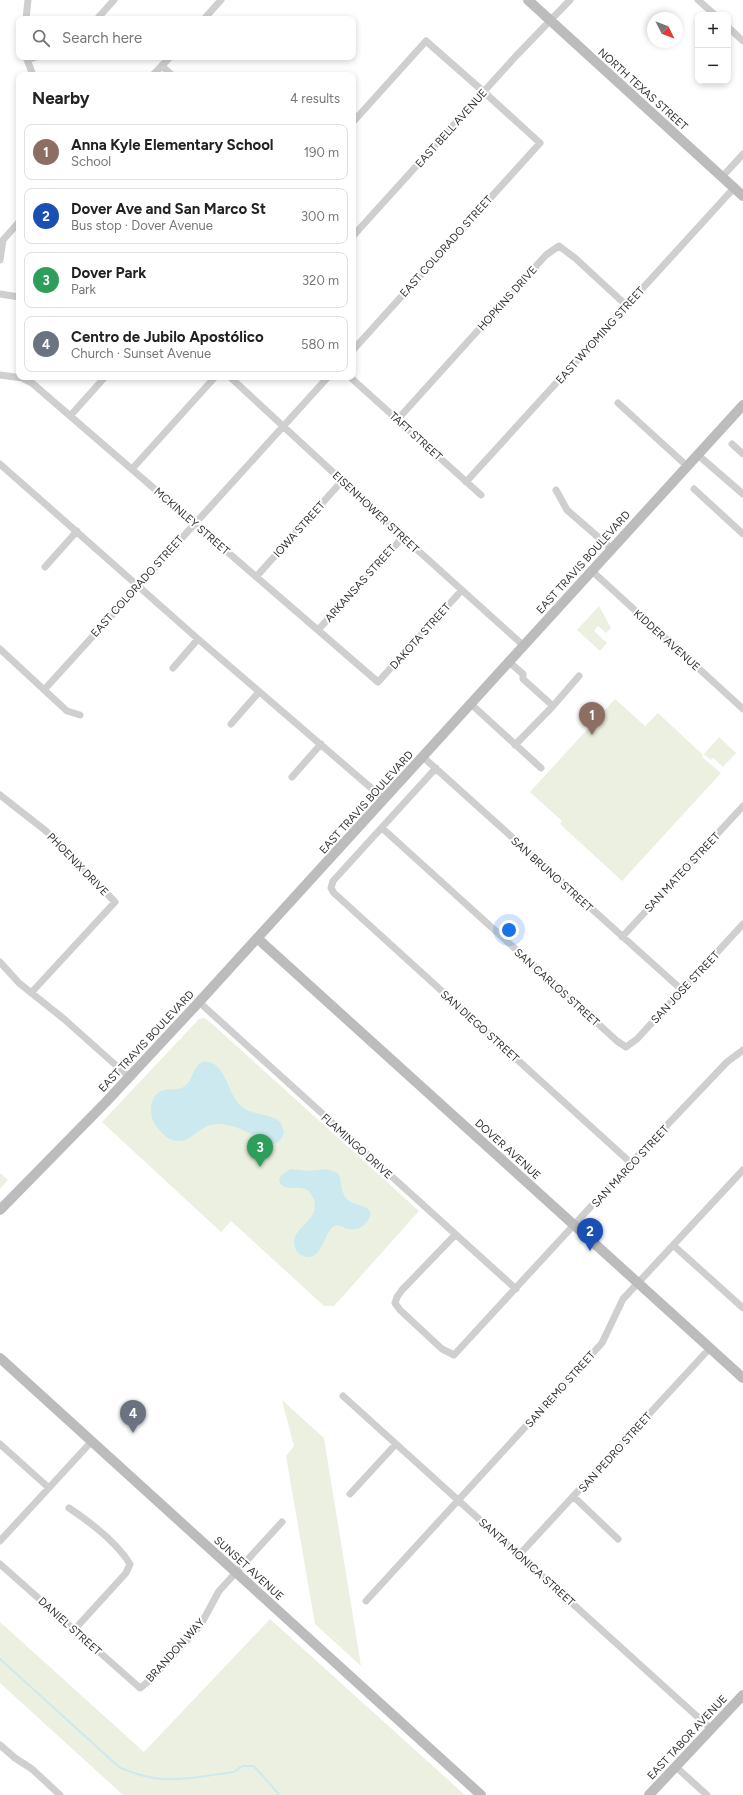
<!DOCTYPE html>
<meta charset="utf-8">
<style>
:root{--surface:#fff;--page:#f6f6f6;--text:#222;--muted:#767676;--line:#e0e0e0;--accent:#1a73e8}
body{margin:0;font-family:Figtree,sans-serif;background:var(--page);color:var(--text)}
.controls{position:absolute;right:12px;top:12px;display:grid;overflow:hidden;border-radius:8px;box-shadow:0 2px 6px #0003}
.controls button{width:36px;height:36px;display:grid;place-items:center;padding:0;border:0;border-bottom:1px solid var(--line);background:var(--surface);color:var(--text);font:20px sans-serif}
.compass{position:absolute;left:647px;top:12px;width:36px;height:36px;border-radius:50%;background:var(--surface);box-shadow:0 2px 6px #0003;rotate:132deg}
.you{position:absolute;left:509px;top:930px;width:14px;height:14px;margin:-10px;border:3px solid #fff;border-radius:50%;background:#1a73e8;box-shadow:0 0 0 6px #1a73e833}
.badge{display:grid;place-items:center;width:26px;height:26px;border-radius:50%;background:var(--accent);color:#fff;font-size:13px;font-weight:700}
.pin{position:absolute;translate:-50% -33px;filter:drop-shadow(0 1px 2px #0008)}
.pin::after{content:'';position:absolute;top:21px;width:14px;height:12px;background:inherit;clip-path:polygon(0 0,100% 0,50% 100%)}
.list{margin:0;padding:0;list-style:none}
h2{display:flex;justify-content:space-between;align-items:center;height:52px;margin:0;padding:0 16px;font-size:17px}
h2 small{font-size:13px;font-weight:400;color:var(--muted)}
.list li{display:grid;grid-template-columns:26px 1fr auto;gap:12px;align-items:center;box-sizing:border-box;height:56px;margin:0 8px 8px;padding:0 8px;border:1px solid var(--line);border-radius:8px}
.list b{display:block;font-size:15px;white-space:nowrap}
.list p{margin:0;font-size:13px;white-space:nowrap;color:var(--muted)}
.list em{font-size:13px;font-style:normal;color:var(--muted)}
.icon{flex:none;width:22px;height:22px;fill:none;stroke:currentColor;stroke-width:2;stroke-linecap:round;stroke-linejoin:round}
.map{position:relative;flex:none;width:743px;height:1795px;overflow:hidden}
.search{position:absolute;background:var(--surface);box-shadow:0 2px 6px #0003;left:16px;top:16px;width:340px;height:44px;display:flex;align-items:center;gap:10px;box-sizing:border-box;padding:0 14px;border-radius:8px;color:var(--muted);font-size:15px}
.panel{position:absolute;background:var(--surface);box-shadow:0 2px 6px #0003;left:16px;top:72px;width:340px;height:308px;border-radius:8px}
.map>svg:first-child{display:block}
.green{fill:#ecf0e0}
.water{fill:#cce9f0}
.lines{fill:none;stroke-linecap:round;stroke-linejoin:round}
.stream{stroke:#cce9f0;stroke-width:2}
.minor{stroke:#cfcfcf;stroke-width:7}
.secondary{stroke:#bcbcbc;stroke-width:10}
.labels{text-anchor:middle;stroke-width:4;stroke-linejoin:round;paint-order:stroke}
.street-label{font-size:11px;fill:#323232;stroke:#fff}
</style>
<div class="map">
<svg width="743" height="1795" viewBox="0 0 743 1795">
<rect width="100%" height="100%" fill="#fff"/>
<path class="green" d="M599,606L611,628L606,633L598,626L594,631L607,643L600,651L577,630Z
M615,699L645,726L658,713L703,755L702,757L721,773L622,881L560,824L562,821L530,792Z
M719,737L736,753L723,767L713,758L711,760L704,754Z
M204,1018L209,1021L419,1211L334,1306H324L231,1221L221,1232L102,1122L199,1019Z
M0,1173L8,1180L0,1189Z
M282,1400L324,1438L361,1666L315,1624L286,1456L294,1446Z
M270,1619L465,1795H123L0,1683V1622L144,1752Z"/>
<path class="water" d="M202,1062C224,1058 227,1090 238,1103C249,1117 269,1111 281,1123L284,1133C276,1155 259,1137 247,1132C237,1127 228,1124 218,1124C199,1124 192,1143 177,1141C168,1140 161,1133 156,1126C148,1115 149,1094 164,1090C171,1088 179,1091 185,1086C193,1080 192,1068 202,1062Z
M291,1169L309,1171L327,1169L338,1173C343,1182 339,1191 347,1199C354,1206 367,1204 371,1213C369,1223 360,1231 349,1229C344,1228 340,1224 334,1226C323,1233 322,1263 304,1256C299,1255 297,1252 295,1248C288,1227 321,1222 314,1200C307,1180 292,1192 283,1186C273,1181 285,1171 291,1169Z"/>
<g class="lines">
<path class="stream" d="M0,1659L119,1767C130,1772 142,1776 154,1778C178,1782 209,1775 234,1772L242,1766H253C263,1774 270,1786 280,1795"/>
<path class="minor" d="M698,0L715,15
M26,19L28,0
M97,19L114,0
M204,19L221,0
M728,27L743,41
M26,57L33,75
M27,60L36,57
M162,66L172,75
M153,75L170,57
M353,122L426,41L484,92L540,143L353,350
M722,177L743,154
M353,236L516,56L570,0
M0,260L3,240L19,222
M0,294L19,297
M0,375L22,378L32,383L378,682L462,590
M230,377L403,537L524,646
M350,377L481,495
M618,403L687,466
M70,416L105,377
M398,419L546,255L559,246L575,258L626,305
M732,444L743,454
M698,455L743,494
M0,464L198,639L384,799
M132,469L215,377
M466,482L734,188
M694,489L743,534
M556,490L567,510L612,549
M45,567L77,531
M592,571L743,709
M256,577L342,481
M318,630L403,537
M0,649L67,711L80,715
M509,662L523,674V679L553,706L515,745
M173,668L198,639
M44,690L328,377
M471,704L541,768
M553,706L579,676
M231,724L259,692
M423,757L682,990
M436,768L333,881L331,888L334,893L631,1163
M292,777L321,744
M0,795L46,831L115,902L31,993
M382,828L617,1041L626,1047L637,1039L743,924
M622,937L743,806
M0,962L19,983L64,1019L129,1077
M199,1002L516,1289
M455,1235L402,1290L397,1297L395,1303L400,1310L442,1349L454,1355L631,1163L727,1062L743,1050
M673,1245L743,1308
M343,1396L711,1729
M0,1444L49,1488
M350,1494L395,1445
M574,1497L618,1539
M69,1508C90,1522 117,1543 130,1564L126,1573L74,1630
M0,1541L92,1441
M519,1555L710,1348
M0,1564L140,1688L149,1681L200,1626L219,1591L282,1522
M366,1601L602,1343L623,1299L743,1170
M0,1745L15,1758L32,1769L60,1795
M676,1767L707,1795"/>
<path class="secondary" d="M528,0L743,196
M257,938L743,1378
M0,1210L105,1103L199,1002L743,405
M0,1358L481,1795
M649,1795L743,1695"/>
</g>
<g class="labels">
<g class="street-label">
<text transform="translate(643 89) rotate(42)" y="4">NORTH TEXAS STREET</text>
<text transform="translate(451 128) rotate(-48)" y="4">EAST BELL AVENUE</text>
<text transform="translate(446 246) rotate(-48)" y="4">EAST COLORADO STREET</text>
<text transform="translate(507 298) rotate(-48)" y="4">HOPKINS DRIVE</text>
<text transform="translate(600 335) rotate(-48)" y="4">EAST WYOMING STREET</text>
<text transform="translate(416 436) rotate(42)" y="4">TAFT STREET</text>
<text transform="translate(376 512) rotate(43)" y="4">EISENHOWER STREET</text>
<text transform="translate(192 521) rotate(41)" y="4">MCKINLEY STREET</text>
<text transform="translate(299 529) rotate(-48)" y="4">IOWA STREET</text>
<text transform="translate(583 562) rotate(-48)" y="4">EAST TRAVIS BOULEVARD</text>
<text transform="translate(360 583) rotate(-48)" y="4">ARKANSAS STREET</text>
<text transform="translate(137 586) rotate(-48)" y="4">EAST COLORADO STREET</text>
<text transform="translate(420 636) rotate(-48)" y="4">DAKOTA STREET</text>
<text transform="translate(667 640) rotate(42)" y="4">KIDDER AVENUE</text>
<text transform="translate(366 802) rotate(-48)" y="4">EAST TRAVIS BOULEVARD</text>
<text transform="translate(78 864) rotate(46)" y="4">PHOENIX DRIVE</text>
<text transform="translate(682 872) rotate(-47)" y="4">SAN MATEO STREET</text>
<text transform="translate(552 874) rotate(42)" y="4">SAN BRUNO STREET</text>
<text transform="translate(557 987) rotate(42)" y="4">SAN CARLOS STREET</text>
<text transform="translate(685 987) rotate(-47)" y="4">SAN JOSE STREET</text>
<text transform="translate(480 1026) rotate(42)" y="4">SAN DIEGO STREET</text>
<text transform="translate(146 1041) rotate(-47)" y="4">EAST TRAVIS BOULEVARD</text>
<text transform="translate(357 1146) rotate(42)" y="4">FLAMINGO DRIVE</text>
<text transform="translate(508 1149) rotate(42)" y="4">DOVER AVENUE</text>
<text transform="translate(630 1166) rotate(-47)" y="4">SAN MARCO STREET</text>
<text transform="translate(560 1389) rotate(-48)" y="4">SAN REMO STREET</text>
<text transform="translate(615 1452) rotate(-48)" y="4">SAN PEDRO STREET</text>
<text transform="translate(527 1562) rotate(42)" y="4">SANTA MONICA STREET</text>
<text transform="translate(249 1568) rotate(42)" y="4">SUNSET AVENUE</text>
<text transform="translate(70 1626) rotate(42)" y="4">DANIEL STREET</text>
<text transform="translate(175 1650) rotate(-48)" y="4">BRANDON WAY</text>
<text transform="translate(687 1737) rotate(-47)" y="4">EAST TABOR AVENUE</text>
</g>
</g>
</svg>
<div class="controls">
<button>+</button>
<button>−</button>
</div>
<svg class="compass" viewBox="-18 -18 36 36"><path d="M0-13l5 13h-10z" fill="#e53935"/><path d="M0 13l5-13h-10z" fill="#767676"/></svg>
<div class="you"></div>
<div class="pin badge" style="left:592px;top:735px;background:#8d6e63">1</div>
<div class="pin badge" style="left:590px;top:1251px;background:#1a4fb4">2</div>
<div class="pin badge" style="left:260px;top:1167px;background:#2e9e5b">3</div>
<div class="pin badge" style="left:133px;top:1433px;background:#6b7280">4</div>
<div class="search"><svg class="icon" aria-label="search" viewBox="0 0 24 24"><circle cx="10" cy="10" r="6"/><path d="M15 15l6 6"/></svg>Search here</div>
<section class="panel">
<h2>Nearby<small>4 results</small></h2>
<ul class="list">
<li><span class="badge" style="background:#8d6e63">1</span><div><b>Anna Kyle Elementary School</b><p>School</p></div><em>190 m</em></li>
<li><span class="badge" style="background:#1a4fb4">2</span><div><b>Dover Ave and San Marco St</b><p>Bus stop · Dover Avenue</p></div><em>300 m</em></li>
<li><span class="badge" style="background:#2e9e5b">3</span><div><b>Dover Park</b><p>Park</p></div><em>320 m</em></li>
<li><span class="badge" style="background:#6b7280">4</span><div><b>Centro de Jubilo Apostólico</b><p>Church · Sunset Avenue</p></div><em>580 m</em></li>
</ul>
</section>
</div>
